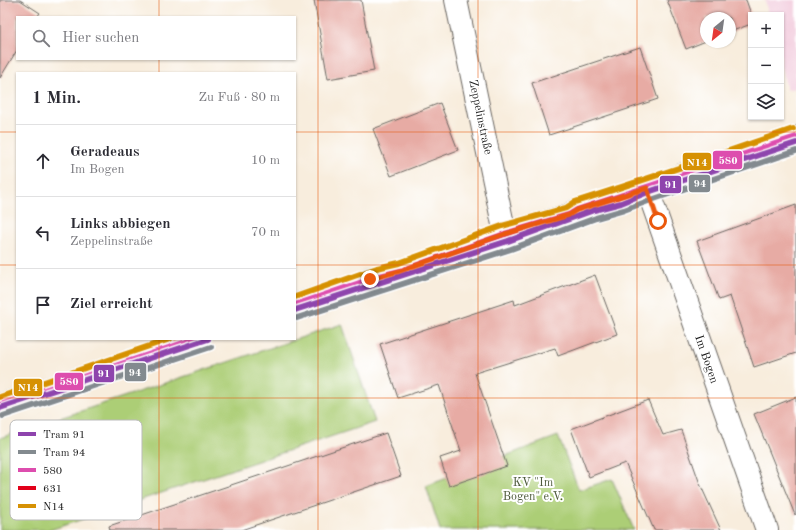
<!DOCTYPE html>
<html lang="de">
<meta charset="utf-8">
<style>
:root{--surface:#fff;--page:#f7f7f7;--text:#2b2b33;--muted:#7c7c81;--line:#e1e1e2}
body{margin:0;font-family:"Old Standard TT",serif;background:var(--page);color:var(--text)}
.controls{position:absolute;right:12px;top:12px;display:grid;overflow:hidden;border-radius:0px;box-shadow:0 1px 3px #0004}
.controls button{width:36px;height:36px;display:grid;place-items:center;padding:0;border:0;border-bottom:1px solid var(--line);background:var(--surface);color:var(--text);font:20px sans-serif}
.compass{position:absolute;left:700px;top:12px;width:36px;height:36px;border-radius:50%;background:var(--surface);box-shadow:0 1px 3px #0004;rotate:209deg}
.stop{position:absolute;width:12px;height:12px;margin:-9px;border:3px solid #ea580c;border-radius:50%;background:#fff}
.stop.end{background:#ea580c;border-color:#fff;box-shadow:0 1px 4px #0008}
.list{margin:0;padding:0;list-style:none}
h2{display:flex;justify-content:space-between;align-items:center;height:52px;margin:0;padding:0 16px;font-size:17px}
h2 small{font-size:13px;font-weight:400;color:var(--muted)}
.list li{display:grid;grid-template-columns:26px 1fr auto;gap:12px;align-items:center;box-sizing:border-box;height:72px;padding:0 16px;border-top:1px solid var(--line)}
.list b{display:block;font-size:15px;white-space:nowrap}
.list p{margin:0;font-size:13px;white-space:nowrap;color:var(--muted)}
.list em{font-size:13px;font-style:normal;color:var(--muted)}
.icon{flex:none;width:22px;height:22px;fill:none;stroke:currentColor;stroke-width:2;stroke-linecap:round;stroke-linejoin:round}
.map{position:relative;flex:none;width:796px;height:530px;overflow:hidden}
.search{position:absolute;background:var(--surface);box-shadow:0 1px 3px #0004;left:16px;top:16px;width:280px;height:44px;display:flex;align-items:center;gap:10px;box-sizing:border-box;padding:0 14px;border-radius:0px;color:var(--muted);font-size:15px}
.panel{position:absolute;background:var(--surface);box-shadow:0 1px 3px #0004;left:16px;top:72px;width:280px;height:268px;border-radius:0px}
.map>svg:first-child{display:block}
.built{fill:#f3cfdf}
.green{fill:#acce76;stroke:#647549}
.building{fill:#e7aba4}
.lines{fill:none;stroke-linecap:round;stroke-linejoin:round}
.street-casing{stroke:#696560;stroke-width:24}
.primary-casing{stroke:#696560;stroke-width:24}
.street{stroke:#fff;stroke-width:22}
.primary{stroke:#fabc8b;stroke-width:22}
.bus-1-casing{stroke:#fff;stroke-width:9}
.bus-2-casing{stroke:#fff;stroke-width:9}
.bus-3-casing{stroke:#fff;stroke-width:9}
.bus-1{stroke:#dd4dae;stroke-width:6}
.bus-2{stroke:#e2001a;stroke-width:6}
.bus-3{stroke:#d69104;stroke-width:6}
.tram-1-casing{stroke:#fff;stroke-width:9}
.tram-2-casing{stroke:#fff;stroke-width:9}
.tram-1{stroke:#8e44ad;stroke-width:6}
.tram-2{stroke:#838a8f;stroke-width:6}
.route{stroke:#ea580c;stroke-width:5}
.grid{fill:none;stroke:#e8590c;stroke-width:1;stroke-opacity:0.55}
.labels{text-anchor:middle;stroke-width:4;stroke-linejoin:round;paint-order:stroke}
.street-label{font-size:12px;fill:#1c1c1c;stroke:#fff}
.park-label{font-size:12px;fill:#4e5a3c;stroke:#fff}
.key{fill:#fff;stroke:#bbb;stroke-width:1}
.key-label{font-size:11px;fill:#1c1c1c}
.line-badge{stroke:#fff;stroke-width:1.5}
.badge-label{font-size:11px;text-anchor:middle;font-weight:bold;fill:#fff}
</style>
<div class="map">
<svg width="796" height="530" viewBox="0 0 796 530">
<rect width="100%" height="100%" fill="#fff"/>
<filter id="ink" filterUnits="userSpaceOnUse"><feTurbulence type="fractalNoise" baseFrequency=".025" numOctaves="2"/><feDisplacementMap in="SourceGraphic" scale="8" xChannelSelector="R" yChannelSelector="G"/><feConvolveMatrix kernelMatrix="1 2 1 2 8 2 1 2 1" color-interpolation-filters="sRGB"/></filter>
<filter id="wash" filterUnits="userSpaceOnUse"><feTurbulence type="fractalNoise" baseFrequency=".012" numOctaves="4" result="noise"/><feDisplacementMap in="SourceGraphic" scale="16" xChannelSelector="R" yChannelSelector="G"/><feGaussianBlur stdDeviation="0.9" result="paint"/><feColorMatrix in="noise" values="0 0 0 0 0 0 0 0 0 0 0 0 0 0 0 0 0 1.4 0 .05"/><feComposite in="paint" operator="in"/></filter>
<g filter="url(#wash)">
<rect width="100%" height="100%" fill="#f8eddd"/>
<path class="built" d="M765,0H796V88L787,90L781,66V15H768Z"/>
<path class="green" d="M342,324L375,422L50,530H0V438Z
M558,436L579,490L612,479L634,530H440L426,486Z"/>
<g id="blocks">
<path class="building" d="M0,0H20L40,13L37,17H17V50L0,78Z
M314,0H361L374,71L328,79Z
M667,0H746L751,14V24L730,32V18H706V41L686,49Z
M640,47L658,99L549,135L532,83Z
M440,103L458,150L391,176L373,129Z
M796,205V353L754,367L730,296L719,300L697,241Z
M595,275L617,334L558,356L555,348L475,373L507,466L449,486L440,458L461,451L439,385L398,398L380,344L514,300L515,305Z
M796,397V514L795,515L754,414Z
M648,400L663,435L681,430L700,484L721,530H654L625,463L589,477L571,429Z
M386,433L401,476L241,530H110L109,526Z"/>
</g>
</g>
<g filter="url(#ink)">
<use href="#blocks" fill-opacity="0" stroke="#696560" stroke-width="1"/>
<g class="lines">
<g class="street-casing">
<path id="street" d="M456,0L505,234
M647,188L767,530"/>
</g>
<g class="primary-casing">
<path id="primary" d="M295,305L380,276L401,271L505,234L569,215L577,210L647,188L684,174L796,137
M0,405L195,339"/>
</g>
<use href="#street" class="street"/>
<use href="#primary" class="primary"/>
<g class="bus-1-casing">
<path id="bus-1" d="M295,305L380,276L401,271L505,234L569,215L577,210C650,187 723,161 796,137
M0,405L195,339"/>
</g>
<g class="bus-2-casing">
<path id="bus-2" d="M298,313L382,284L404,279L507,242L571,223L580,217C653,195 724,169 796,145
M3,413L198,347"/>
</g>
<g class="bus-3-casing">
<path id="bus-3" d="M295,297L377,268L399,263L502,226L566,208L575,202C648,179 720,154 793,129
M0,397L170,339"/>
</g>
<use href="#bus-1" class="bus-1"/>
<use href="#bus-2" class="bus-2"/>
<use href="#bus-3" class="bus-3"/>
<g class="tram-1-casing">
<path id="tram-1" d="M295,310L508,241L594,210L621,203L648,192L796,143
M0,408L208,339"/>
</g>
<g class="tram-2-casing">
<path id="tram-2" d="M297,318L511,249L596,218L624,210L651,200L796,151
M3,416L211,347"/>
</g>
<use href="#tram-1" class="tram-1"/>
<use href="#tram-2" class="tram-2"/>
</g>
</g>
<g class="lines" filter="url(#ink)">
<path class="route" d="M370,279L400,271L505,234L569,215L577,210L647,188L658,221"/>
</g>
<path class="grid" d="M159,0V17M318,0V530M478,0V530M637,0V530M159,59V73M0,132H17M295,132H796M0,265H17M295,265H796M159,339V530M0,398H796"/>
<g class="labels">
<g class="street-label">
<text transform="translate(481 117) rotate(78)" y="4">Zeppelinstraße</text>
<text transform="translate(707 359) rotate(71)" y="4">Im Bogen</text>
</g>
<g class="park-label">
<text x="533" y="486">KV "Im<tspan x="533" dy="14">Bogen" e.V.</tspan></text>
</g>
</g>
<rect x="10" y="420" width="132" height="100" rx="6" class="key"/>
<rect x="18" y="432" width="18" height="4" fill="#8e44ad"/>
<rect x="18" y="450" width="18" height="4" fill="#838a8f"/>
<rect x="18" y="468" width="18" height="4" fill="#dd4dae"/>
<rect x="18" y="486" width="18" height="4" fill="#e2001a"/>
<rect x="18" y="504" width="18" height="4" fill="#d69104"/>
<g class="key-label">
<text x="43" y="438">Tram 91</text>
<text x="43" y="456">Tram 94</text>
<text x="43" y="474">580</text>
<text x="43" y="492">631</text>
<text x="43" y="510">N14</text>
</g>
<g class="line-badge">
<rect x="712" y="150" width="31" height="20" rx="4" fill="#dd4dae"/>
<rect x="682" y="152" width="30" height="19" rx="4" fill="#d69104"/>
<rect x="688" y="174" width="23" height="19" rx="4" fill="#838a8f"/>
<rect x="659" y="175" width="23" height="19" rx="4" fill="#8e44ad"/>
<rect x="124" y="362" width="23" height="20" rx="4" fill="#838a8f"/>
<rect x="93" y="364" width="22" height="19" rx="4" fill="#8e44ad"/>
<rect x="54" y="372" width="30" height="19" rx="4" fill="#dd4dae"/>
<rect x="13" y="378" width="30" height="19" rx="4" fill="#d69104"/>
</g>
<g class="badge-label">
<text x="728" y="164">580</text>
<text x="697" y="166">N14</text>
<text x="700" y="187">94</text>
<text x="671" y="188">91</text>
<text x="135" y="376">94</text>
<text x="104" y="377">91</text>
<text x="69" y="385">580</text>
<text x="28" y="391">N14</text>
</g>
</svg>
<div class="controls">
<button>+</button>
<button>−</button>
<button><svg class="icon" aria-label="layers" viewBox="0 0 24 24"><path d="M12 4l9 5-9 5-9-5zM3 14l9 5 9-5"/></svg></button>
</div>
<svg class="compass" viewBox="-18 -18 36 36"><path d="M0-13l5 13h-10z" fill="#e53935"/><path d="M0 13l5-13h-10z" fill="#7c7c81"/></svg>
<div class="stop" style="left:658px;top:221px"></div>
<div class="stop end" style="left:370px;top:279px"></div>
<div class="search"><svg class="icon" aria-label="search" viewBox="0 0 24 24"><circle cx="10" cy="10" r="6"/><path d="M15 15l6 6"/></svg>Hier suchen</div>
<section class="panel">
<h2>1 Min.<small>Zu Fuß · 80 m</small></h2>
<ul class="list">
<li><svg class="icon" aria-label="ahead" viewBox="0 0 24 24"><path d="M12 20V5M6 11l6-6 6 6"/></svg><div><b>Geradeaus</b><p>Im Bogen</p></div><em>10 m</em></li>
<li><svg class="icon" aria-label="left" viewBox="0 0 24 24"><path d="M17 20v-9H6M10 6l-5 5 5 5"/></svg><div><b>Links abbiegen</b><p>Zeppelinstraße</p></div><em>70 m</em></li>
<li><svg class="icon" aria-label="arrive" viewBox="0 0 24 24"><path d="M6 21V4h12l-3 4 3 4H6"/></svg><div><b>Ziel erreicht</b></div></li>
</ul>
</section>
</div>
